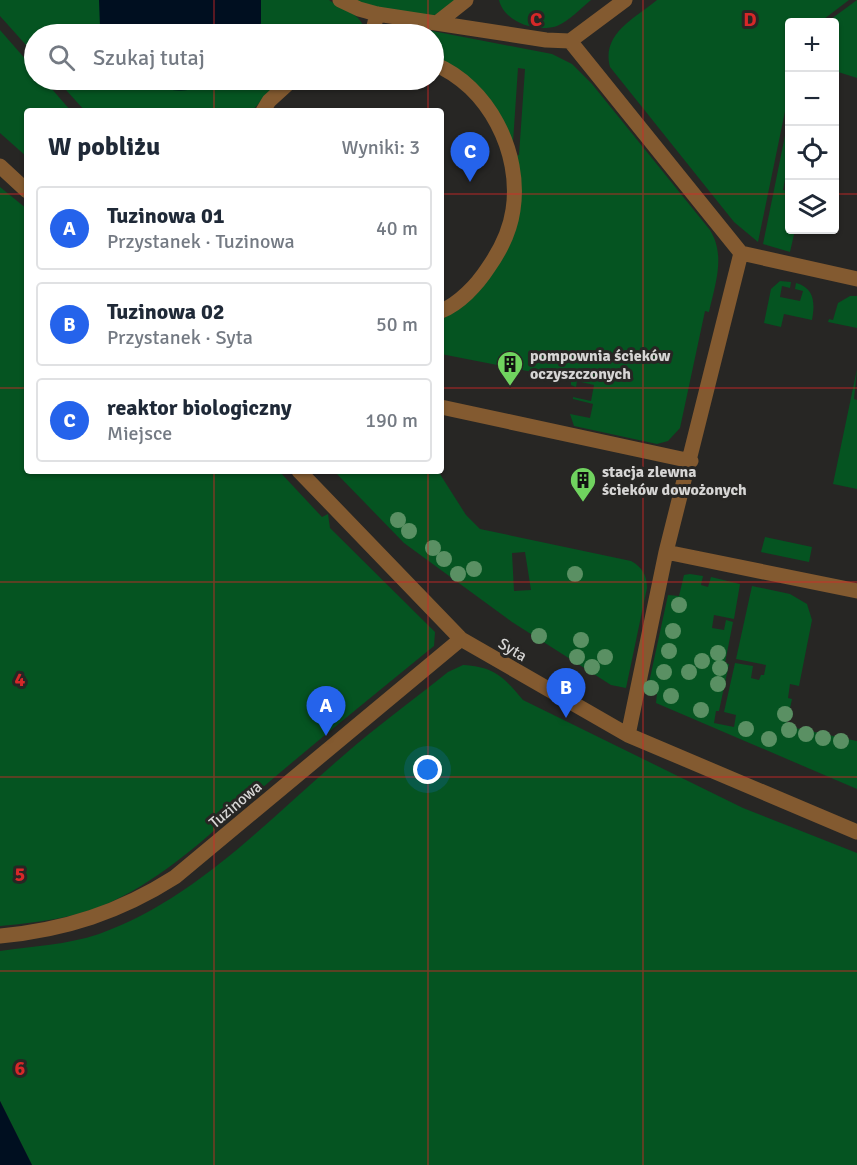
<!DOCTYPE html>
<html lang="pl">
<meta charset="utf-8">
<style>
:root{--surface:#fff;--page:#f6f6f7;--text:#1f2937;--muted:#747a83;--line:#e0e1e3;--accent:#2563eb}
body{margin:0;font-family:Signika,sans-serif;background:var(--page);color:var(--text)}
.controls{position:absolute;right:18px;top:18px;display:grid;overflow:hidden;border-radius:6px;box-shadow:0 2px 4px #0004}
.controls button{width:54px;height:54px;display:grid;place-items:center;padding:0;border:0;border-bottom:2px solid var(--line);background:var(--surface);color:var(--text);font:30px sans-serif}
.you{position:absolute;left:428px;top:770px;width:21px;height:21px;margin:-15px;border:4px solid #fff;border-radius:50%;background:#1a73e8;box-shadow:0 0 0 9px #1a73e833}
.badge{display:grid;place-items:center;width:39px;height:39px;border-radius:50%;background:var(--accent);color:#fff;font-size:20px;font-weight:700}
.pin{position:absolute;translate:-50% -50px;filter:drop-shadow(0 2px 3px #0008)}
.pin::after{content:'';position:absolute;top:32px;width:21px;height:18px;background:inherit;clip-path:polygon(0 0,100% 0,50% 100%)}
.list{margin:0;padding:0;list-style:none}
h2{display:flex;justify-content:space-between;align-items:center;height:78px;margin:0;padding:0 24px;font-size:26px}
h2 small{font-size:20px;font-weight:400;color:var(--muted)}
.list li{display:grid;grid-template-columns:39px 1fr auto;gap:18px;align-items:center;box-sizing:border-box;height:84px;margin:0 12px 12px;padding:0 12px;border:2px solid var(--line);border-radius:6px}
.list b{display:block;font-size:22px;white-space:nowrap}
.list p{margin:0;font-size:20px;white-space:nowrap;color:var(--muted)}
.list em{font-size:20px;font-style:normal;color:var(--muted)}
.icon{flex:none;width:33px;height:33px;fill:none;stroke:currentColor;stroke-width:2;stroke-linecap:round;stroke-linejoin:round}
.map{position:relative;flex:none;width:857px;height:1165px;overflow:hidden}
.search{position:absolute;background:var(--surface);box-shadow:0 2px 4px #0004;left:24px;top:24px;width:420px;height:66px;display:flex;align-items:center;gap:15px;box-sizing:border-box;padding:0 21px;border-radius:33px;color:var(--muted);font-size:22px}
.panel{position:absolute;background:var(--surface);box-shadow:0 2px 4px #0004;left:24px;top:108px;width:420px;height:366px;border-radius:6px}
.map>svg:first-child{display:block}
.green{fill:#055421;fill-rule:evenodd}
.water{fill:#000f20}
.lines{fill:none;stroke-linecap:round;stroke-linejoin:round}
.minor{stroke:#835a30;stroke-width:15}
.tree{fill:#5a9063}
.grid{fill:none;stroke:#d62828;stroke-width:1.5;stroke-opacity:0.55}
.labels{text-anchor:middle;stroke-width:6;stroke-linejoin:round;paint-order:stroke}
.poi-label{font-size:16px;font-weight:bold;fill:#d6d5d4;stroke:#272624;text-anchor:start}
.street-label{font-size:16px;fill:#d6d5d4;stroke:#272624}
.grid-label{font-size:20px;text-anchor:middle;font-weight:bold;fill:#d62828;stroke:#272624;stroke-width:6;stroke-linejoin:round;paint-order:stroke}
</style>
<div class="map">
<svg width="857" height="1165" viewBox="0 0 857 1165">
<rect width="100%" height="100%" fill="#272624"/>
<path class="green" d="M0,0H329C343,10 366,15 364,34H34V54L0,16Z
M353,0H458L438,14L430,16L374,7Z
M499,0H591C581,8 569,21 557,26C536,33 504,22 499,0Z
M657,0H849L820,22H790L789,92L758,242L734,222L610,67C601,34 635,18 657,0Z
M857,0V78L835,71L834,22H827Z
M396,24L552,54L572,64L592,84L710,230C726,256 715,284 709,312L705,311L680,428L668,441L657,444L574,426L570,414L590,418L593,404L573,399V397L591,401L594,385L577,381L576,387L571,385V382L553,378V376L441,354V320L464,305L502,259L515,156L519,155L525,69L518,68L513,142L434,57V34H383L388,26Z
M0,30L34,69V80H44L71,111H27V157L0,133Z
M57,80H280L252,111H85Z
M789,116V157L783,190L789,191L790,230H795L790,252L763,244Z
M0,187L27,209V471H279L322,517L328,514L330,528L435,632L434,646C379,691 323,736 269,782C223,822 177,868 123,896C84,917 43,922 0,926Z
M780,281L791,282L790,288L782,286L780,297L800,301L803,291L795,289L796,283C815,288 815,304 812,320L784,314L781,327L764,323L771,289Z
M850,296H857V328L828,322L829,319L833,320L838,303Z
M857,369L854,399L857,400V489L833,484Z
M438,471L466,515L480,529L631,561C642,567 647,575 647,588L626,688L611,685L512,622L404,543L335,472ZM525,552L531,590L514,591L512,553Z
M765,537L812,547L809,562L761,552Z
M690,574L703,576L701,585L708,587L711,577L740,584L734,619L714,615L712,628L724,630L726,620L733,622L725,663L729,664L719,711H716L714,723L734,727L736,715L724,712L735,663L753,666L751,678L759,680L761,675H764L766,665L736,659L752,586L790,594L807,604L812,620L799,686L790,684L788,698L792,699L786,726L857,741V789L656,703L657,693L647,692L668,595L679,596L684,575Z
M463,665C494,667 503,676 523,700L743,808L857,853V1165H32L0,1101V951C34,946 66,945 99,934C195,900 268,820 344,755C377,726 413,700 448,672Z"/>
<path class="water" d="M261,0V23L257,34H103L100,27L99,0Z
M140,80H220C195,94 165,94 140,80Z
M0,1101L32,1165H0Z"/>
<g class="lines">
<path class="minor" d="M340,0L359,9L377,14L546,40L570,41L741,253L857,279
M437,23L466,0
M372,34L377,14
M570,41L625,0
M434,64C488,86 522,152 513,210C510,231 500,251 488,268C477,285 459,304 441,311
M263,111L269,101L292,80
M0,166L27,191
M441,407L691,461
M299,471L461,639L628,735L857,832
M666,552L857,591
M628,735L666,552L741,253
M0,936C65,930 120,912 175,877L461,639"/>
</g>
<g class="tree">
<circle cx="398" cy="520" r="8"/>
<circle cx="409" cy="531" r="8"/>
<circle cx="433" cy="548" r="8"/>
<circle cx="444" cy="559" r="8"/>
<circle cx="474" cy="569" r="8"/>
<circle cx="458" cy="574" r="8"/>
<circle cx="575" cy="574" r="8"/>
<circle cx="679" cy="605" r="8"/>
<circle cx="673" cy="631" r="8"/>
<circle cx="539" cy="636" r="8"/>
<circle cx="581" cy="640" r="8"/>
<circle cx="669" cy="651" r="8"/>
<circle cx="718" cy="653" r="8"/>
<circle cx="577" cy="657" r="8"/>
<circle cx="605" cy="657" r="8"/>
<circle cx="702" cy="661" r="8"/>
<circle cx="592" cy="667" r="8"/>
<circle cx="720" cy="668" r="8"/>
<circle cx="664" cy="672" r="8"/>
<circle cx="689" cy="672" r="8"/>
<circle cx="718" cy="684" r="8"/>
<circle cx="651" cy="688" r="8"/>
<circle cx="671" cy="696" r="8"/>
<circle cx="701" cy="710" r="8"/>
<circle cx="785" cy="714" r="8"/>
<circle cx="746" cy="729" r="8"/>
<circle cx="789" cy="730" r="8"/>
<circle cx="806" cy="734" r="8"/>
<circle cx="823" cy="738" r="8"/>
<circle cx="769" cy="739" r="8"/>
<circle cx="841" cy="741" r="8"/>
</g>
<path class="grid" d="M214,0V34M428,0V34M643,0V1165M214,80V111M428,80V111M0,194H27M441,194H790M834,194H857M0,388H27M441,388H857M214,471V1165M428,471V1165M0,582H857M0,777H857M0,971H857"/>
<defs>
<g id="building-pin" transform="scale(1.35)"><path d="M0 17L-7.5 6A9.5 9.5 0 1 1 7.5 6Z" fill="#70d35f" stroke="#272624"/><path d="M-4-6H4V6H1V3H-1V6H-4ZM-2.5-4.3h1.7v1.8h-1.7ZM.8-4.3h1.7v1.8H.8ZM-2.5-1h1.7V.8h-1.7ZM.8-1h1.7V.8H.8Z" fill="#111"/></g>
</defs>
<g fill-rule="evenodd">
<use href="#building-pin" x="510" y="364"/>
<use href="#building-pin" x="583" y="480"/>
</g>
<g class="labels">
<g class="poi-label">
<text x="530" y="361">pompownia ścieków<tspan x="530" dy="18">oczyszczonych</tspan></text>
<text x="602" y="477">stacja zlewna<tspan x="602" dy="18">ścieków dowożonych</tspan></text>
</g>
<g class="street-label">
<text transform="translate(513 649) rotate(31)" y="6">Syta</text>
<text transform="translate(235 804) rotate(-40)" y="6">Tuzinowa</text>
</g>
</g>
<g class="grid-label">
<text x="536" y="26">C</text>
<text x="750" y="26">D</text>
<text x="20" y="686">4</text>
<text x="20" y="881">5</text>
<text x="20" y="1075">6</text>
</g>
</svg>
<div class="controls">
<button>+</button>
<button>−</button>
<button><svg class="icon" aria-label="locate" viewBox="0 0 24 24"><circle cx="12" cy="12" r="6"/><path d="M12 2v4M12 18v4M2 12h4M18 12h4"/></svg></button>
<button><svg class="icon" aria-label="layers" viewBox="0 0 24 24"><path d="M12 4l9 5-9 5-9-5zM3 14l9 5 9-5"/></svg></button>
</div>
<div class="you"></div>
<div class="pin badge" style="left:326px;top:736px">A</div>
<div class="pin badge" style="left:566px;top:718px">B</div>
<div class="pin badge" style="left:470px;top:182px">C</div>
<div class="search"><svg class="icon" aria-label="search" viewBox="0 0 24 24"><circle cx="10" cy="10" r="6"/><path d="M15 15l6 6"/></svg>Szukaj tutaj</div>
<section class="panel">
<h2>W pobliżu<small>Wyniki: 3</small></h2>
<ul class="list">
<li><span class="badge">A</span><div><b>Tuzinowa 01</b><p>Przystanek · Tuzinowa</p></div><em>40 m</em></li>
<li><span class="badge">B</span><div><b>Tuzinowa 02</b><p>Przystanek · Syta</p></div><em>50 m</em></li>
<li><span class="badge">C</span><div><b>reaktor biologiczny</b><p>Miejsce</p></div><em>190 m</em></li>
</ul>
</section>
</div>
